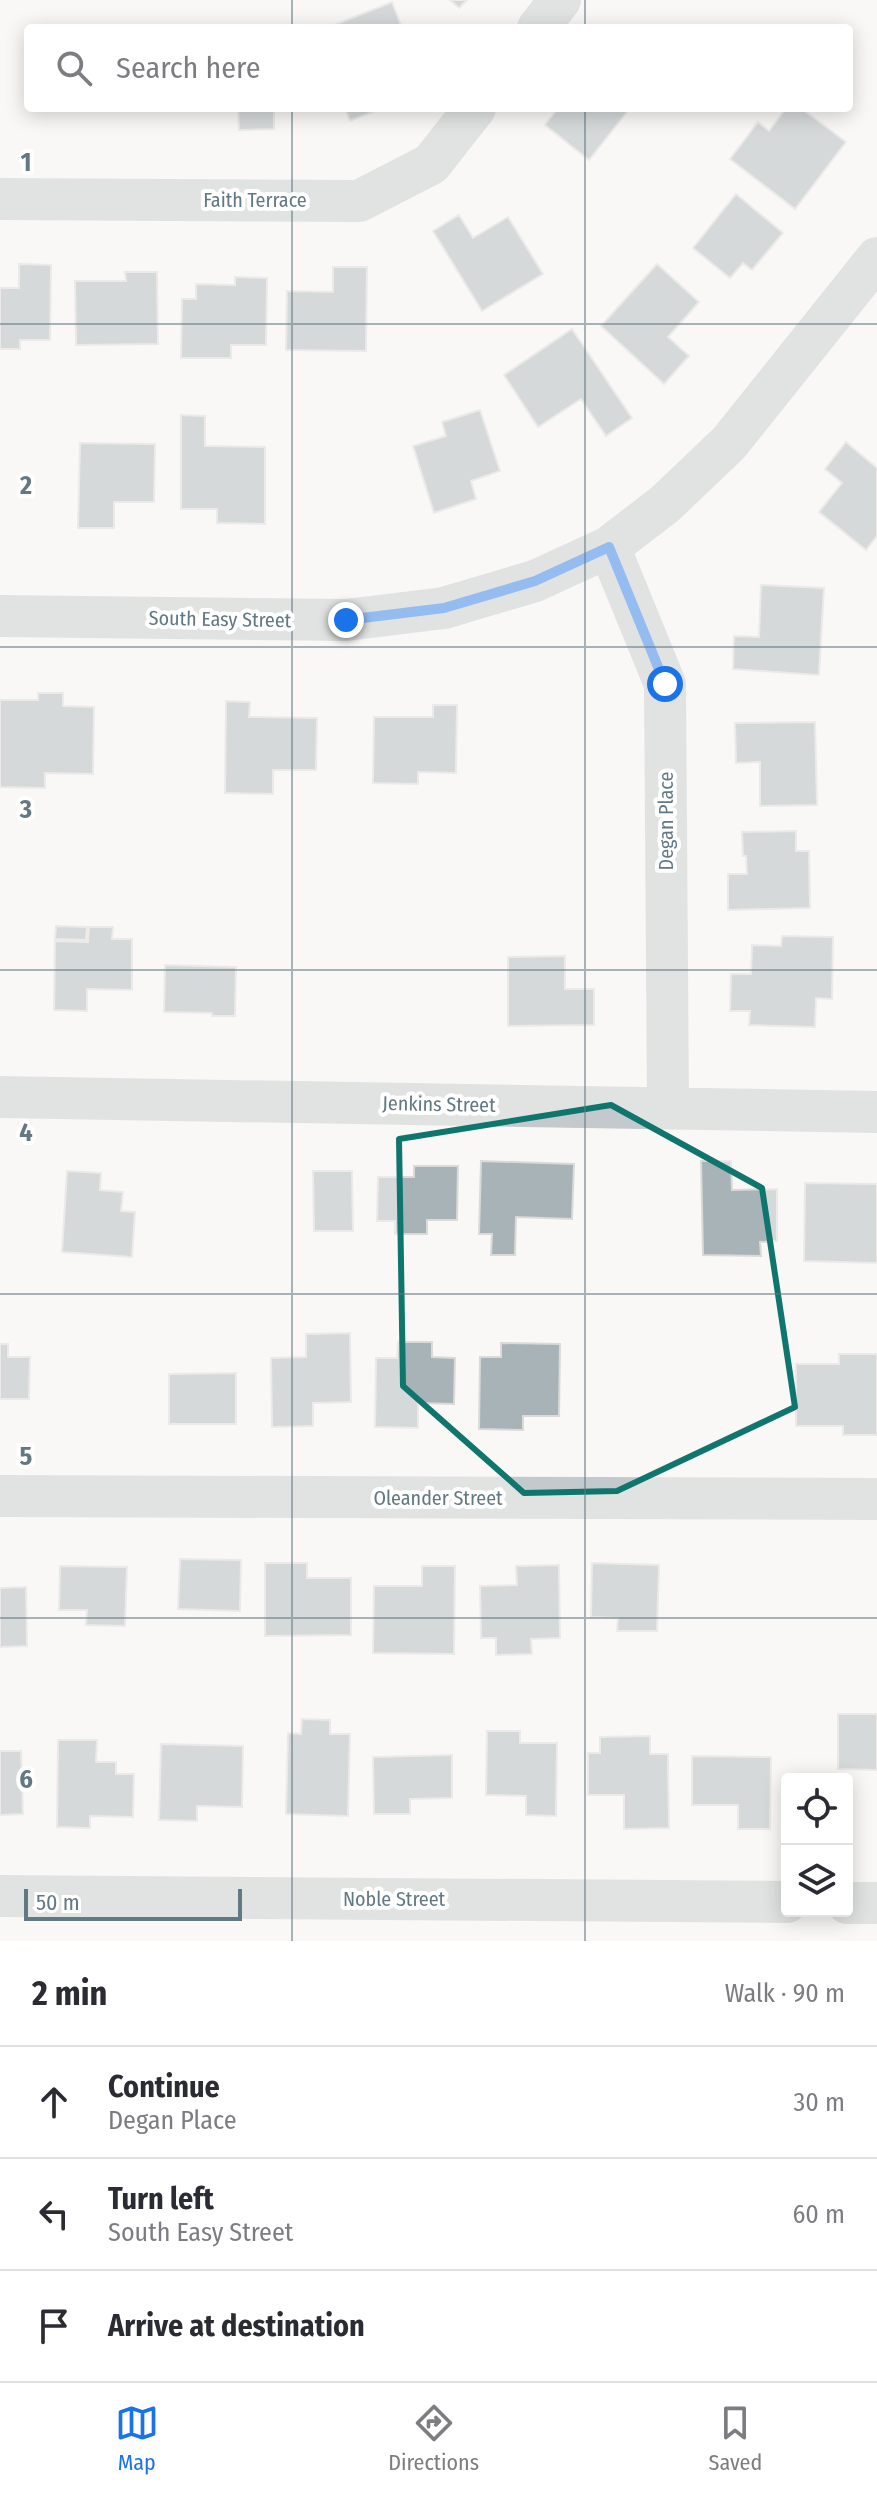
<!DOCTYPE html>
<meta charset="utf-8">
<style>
:root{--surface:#fff;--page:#f2f2f3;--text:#2b2b33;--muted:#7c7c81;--line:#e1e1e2;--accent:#1a73e8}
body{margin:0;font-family:"Fira Sans Condensed",sans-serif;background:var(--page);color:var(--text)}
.controls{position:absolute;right:24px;bottom:24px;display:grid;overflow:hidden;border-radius:8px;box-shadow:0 4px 20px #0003}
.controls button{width:72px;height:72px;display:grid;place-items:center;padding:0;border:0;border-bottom:2px solid var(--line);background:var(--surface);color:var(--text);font:40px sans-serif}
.scale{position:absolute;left:24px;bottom:20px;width:218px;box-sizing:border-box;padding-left:8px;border:4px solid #627882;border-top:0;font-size:22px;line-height:28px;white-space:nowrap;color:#627882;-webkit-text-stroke:6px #fff;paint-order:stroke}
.stop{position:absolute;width:24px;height:24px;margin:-18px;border:6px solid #1a73e8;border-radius:50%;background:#fff}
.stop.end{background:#1a73e8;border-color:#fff;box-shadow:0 2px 8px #0008}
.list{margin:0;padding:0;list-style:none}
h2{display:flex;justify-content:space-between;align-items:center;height:104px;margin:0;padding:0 32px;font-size:34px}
h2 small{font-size:26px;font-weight:400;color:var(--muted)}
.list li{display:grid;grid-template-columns:52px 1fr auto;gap:24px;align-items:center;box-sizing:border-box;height:112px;padding:0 32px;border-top:2px solid var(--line)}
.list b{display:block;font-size:30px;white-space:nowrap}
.list p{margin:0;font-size:26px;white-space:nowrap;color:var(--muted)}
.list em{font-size:26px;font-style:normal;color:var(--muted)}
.icon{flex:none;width:44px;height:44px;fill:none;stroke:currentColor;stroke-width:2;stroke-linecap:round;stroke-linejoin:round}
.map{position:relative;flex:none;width:877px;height:1941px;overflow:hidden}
.search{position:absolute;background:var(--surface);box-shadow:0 4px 20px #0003;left:24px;right:24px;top:24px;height:88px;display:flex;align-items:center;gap:20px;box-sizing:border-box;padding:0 28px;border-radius:8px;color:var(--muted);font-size:30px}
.sheet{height:440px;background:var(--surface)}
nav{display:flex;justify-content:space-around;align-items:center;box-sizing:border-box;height:112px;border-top:2px solid var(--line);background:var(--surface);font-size:22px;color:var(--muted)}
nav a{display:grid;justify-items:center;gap:4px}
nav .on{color:var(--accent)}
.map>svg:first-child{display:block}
.building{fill:#a8b3b8;stroke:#dadad8;stroke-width:2}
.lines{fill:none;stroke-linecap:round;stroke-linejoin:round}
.minor{stroke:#c3c9cc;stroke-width:42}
.route{stroke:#1a73e8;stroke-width:10}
.marked{fill:none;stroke:#0f766e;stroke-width:6;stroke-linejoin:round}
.grid{fill:none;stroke:#627882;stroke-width:2;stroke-opacity:0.55}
.labels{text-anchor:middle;stroke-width:8;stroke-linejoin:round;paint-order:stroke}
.street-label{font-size:20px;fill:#627882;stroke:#fff}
.grid-label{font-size:26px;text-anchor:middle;font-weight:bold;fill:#627882;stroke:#fff;stroke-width:8;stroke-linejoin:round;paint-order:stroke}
</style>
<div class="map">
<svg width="877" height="1941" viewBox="0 0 877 1941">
<rect width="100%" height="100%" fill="#f9f8f6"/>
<path class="building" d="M450,0H467L459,8Z
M392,2L402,28H327Z
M238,108H274V129L239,130Z
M345,108H383L350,121Z
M558,108H630L589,160L545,125Z
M786,108H801L846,142L795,209L730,159L758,122L769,131Z
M736,194L783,233L752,270L743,263L730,278L693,248Z
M459,215L473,238L508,217L543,274L482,311L433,231Z
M19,264L51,265L50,340H20V349H0V288H19Z
M657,264L699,302L668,337L689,356L664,384L601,326Z
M333,267H367L366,351L286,350L287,291L333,292Z
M125,272H157L158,344L76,345L75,281H126Z
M235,277L267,278L266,345H231V358H181L182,299H196V284L235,285Z
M572,329L632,418L606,436L581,399L538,427L504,375Z
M480,410L500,471L471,481L476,499L434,513L413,446L446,436L442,422Z
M181,415L205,416V446L265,447V524L217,523V509H181Z
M846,442L877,468V536L866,550L819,512L842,483L825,469Z
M80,443L155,444L154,502H114V528H78Z
M761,585L824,588L819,675L733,669L734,636L759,637Z
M38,693H63V706L94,707L93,774L45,773V788L0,787V700H38Z
M226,701L250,702L249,717L317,718L316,770H273V794L225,793Z
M433,705H457L456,773L418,772V784L373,783L374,717H433Z
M815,722L817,805L760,806V762L736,763L735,723Z
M796,831V851H809L810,908L728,910V874H747L746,856H743L742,832Z
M56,926L87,927L86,940L55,939Z
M89,927H113L112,939H132V990L87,989V1011L54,1010L55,941L88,942Z
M782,936L833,937L832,999L816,998L815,1027L749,1025L750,1011H730L731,974H751L752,945L781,946Z
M565,956V989H594V1025L508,1026V957Z
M165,965L236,967L235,1016H212V1013L164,1012Z
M481,1161L574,1164L572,1219L516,1217L515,1255H491L492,1234H479Z
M701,1161H731L732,1190L777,1189V1241L760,1242L761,1256L703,1255Z
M414,1166H458L457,1220H427V1234H395V1221H377L378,1177H414Z
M67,1171L101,1173L100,1190L123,1192L121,1211L135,1212L132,1257L62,1252Z
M313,1171H352L353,1231H314Z
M805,1183L877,1184V1263L804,1261Z
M350,1333L351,1402L313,1403V1426L272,1427L271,1358L306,1357V1334Z
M398,1342H432V1357L455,1358L454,1404L418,1403V1428L375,1427L376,1358H397Z
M501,1343L560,1344L559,1416H523V1430L479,1429L480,1357H501Z
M0,1344H8V1357H30L29,1399H0Z
M839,1354H877V1435H843V1426H796V1364H839Z
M236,1373V1424H169V1374Z
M180,1559L241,1560L240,1611L178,1609Z
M265,1563H307V1578H351V1635L265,1636Z
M592,1563L659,1565L657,1631H617L618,1618L591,1617Z
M559,1565L560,1638L531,1639L532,1654L496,1655V1638H481L480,1586L517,1585L516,1566Z
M60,1566L127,1567L125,1626L86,1625L87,1610H59Z
M422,1566H455L454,1654L373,1653L374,1586H422Z
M26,1587L27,1646L0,1647V1588Z
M838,1714H877V1770L838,1769Z
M302,1719L330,1720V1734H350L348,1816L286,1814L288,1733L301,1734Z
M487,1731H520V1743H557L556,1816L526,1815V1796L486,1795Z
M650,1736V1754H668L669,1828L624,1829V1795H588V1753H600V1737Z
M58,1740H97L96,1762H116V1774H134L133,1817L90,1816V1828L57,1827Z
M161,1744L243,1746L242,1807L197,1806V1821L159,1820Z
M0,1751H21L23,1814L0,1815Z
M452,1755V1798L410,1799V1814H374L373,1757Z
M692,1756L771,1757L770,1829H738V1805H692Z"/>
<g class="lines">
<path class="minor" d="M538,28L560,0
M0,199L359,201L431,164L475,108
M609,547L665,684L668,1107
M0,616L346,620L444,608L535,581L609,547L665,504L729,443L877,258
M0,1097L877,1112
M0,1496L877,1499
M0,1896L787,1902
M847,1903H877"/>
</g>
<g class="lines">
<path class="route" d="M346,620L444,608L535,581L609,547L665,684"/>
</g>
<path d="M0 0H877V1941H0ZM611,1105L762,1188L795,1407L617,1491L524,1493L403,1386L399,1139Z" fill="#f9f8f6" fill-opacity=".55" fill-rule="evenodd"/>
<path class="marked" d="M611,1105L762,1188L795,1407L617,1491L524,1493L403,1386L399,1139Z"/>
<path class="grid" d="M292,0V28M585,0V28M292,108V1941M585,108V1941M0,324H877M0,647H877M0,970H877M0,1294H877M0,1618H877"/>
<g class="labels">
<g class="street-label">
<text x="255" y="207">Faith Terrace</text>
<text transform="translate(220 619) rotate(1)" y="7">South Easy Street</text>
<text transform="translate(666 821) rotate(-90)" y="7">Degan Place</text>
<text transform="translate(439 1104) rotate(1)" y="7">Jenkins Street</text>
<text x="438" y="1505">Oleander Street</text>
<text x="394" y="1906">Noble Street</text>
</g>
</g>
<g class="grid-label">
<text x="26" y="171">1</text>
<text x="26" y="494">2</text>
<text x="26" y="818">3</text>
<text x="26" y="1141">4</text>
<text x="26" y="1465">5</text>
<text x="26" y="1788">6</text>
</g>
</svg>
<div class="controls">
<button><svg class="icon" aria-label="locate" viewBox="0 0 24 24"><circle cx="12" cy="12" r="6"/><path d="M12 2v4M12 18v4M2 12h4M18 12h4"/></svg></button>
<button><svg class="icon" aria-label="layers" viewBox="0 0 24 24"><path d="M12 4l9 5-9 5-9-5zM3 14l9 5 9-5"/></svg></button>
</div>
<div class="scale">50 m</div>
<div class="stop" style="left:665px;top:684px"></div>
<div class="stop end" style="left:346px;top:620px"></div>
<div class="search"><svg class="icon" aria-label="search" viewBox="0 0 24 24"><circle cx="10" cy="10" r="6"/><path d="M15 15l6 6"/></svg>Search here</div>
</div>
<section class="sheet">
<h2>2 min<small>Walk · 90 m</small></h2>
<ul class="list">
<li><svg class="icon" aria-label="ahead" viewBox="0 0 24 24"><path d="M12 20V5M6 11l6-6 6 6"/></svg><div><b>Continue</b><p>Degan Place</p></div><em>30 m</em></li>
<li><svg class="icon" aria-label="left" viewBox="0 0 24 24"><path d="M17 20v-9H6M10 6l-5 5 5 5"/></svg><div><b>Turn left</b><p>South Easy Street</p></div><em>60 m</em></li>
<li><svg class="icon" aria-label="arrive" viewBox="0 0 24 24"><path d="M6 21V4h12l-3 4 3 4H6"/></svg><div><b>Arrive at destination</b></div></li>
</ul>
</section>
<nav>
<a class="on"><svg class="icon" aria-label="map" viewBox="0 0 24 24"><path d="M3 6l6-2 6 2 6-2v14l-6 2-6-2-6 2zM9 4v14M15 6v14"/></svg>Map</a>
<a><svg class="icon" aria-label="directions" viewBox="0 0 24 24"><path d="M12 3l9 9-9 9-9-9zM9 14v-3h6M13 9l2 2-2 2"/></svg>Directions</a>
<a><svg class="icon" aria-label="saved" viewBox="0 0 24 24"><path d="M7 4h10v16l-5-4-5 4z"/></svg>Saved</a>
</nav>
